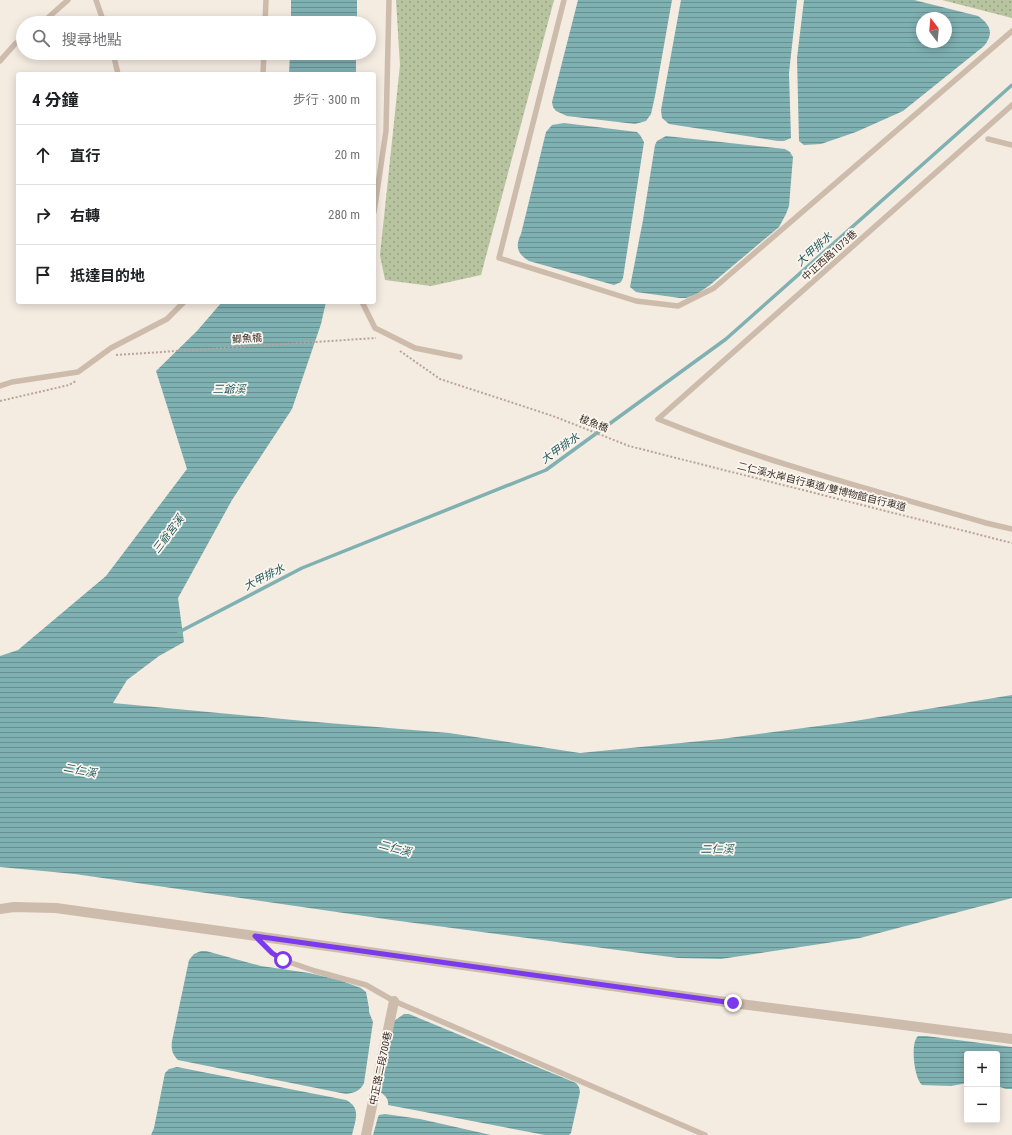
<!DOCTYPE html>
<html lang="zh-TW">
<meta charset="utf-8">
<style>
:root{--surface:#fff;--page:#f6f6f6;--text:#202124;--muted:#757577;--line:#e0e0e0}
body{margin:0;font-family:"Roboto Condensed","Noto Sans TC",sans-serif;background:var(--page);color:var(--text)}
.controls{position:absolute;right:12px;bottom:12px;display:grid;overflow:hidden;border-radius:4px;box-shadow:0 2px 10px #0003}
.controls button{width:36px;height:36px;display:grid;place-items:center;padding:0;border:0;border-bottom:1px solid var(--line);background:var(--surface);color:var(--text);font:20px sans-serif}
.compass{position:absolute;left:916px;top:12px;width:36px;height:36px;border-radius:50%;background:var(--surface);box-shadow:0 2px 10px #0003;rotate:344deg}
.stop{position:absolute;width:12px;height:12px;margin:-9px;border:3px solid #7c3aed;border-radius:50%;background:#fff}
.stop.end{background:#7c3aed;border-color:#fff;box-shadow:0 1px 4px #0008}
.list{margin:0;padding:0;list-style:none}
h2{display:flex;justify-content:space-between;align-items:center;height:52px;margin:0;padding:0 16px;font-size:17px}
h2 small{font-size:13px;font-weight:400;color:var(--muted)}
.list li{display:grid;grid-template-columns:26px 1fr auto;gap:12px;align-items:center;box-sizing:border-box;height:60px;padding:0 16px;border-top:1px solid var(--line)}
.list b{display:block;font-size:15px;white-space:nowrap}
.list em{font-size:13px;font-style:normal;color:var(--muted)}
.icon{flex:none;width:22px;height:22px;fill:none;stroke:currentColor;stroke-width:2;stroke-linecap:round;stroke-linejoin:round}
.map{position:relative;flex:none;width:1012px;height:1135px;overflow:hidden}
.search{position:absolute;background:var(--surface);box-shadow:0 2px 10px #0003;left:16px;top:16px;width:360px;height:44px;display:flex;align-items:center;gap:10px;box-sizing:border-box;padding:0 14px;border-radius:22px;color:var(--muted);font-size:15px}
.panel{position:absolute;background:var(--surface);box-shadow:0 2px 10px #0003;left:16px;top:72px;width:360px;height:232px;border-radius:4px}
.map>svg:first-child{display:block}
.grass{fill:url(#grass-dots)}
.water{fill:url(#water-rules);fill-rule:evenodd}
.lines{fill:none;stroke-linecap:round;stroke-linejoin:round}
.stream{stroke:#7fb0b2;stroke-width:3.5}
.path{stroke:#b9a596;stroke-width:2;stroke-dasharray:2 2;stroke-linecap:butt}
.lane{stroke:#cdbbac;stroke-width:5.5}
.street{stroke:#cdbbac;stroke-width:10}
.route{stroke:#7c3aed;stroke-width:5}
.labels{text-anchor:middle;stroke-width:3.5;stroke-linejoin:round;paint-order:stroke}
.street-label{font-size:10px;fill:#3b302b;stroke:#fbf5ee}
.water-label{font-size:11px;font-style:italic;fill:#1f5a5e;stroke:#fbf5ee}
</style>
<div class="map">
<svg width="1012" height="1135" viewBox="0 0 1012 1135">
<defs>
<pattern id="grass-dots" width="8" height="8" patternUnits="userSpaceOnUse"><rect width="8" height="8" fill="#b8c4a0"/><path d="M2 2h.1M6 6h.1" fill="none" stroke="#97a083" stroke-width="1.8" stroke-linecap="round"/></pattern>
<pattern id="water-rules" width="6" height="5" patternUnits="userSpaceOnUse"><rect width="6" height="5" fill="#7fb0b2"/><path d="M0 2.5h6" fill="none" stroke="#699091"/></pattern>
</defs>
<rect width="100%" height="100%" fill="#f4ebe1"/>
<path class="grass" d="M396,0H554L481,275L431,286L385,280L380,255L400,65Z
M942,0H1012V18Z"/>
<path class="water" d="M291,0H357V23H291Z
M578,0H672L655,96L651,114L646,121L635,124L567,116L556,111L553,107L552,102Z
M681,0H797L789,73L791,138L784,141H778L669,124L662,118L661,110Z
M804,0H914L978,16C991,25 994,34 984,46L903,111L856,132L821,144L804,145L799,141L797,58ZM922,18H946V42H922Z
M290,53H356V74H289Z
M564,123L637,132L640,135L644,142L623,278L621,282L614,285L529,261C517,254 515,246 521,234L546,132L552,125Z
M666,136L785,149L790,152L793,157L789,206L786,214L779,227L710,285L697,294L686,298H680L636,292L630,287L643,220L655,145L657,141Z
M222,302H326L321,324L292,409L232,500L178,598L184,642L159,656L127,680L113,703L304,721L449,733L580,753L721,739L849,722L1012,695V898L860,938L721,959L678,958L392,920L75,874L0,867V656L18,650L106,576L187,469L156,371L197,331Z
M201,951H206L261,966L309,973L339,980L361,988L366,992L369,1008V1012L373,1022L364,1083C361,1090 355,1093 346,1094L178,1060C172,1054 171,1049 172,1041L189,960L194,954Z
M404,1014H409L576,1083L579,1087L580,1092L571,1133L569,1135H545L388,1105C389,1099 385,1095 380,1092L394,1021Z
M918,1036H926L1012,1047V1089H1006L997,1086V1054H967V1083L951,1086L922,1085C914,1078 910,1043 918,1036Z
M177,1067L346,1100C362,1108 355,1121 352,1135H151L154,1128L165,1073L169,1069Z
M385,1114L420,1119L491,1135H373L378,1117L379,1115Z"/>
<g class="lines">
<path class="stream" d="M179,632L302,568L546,470L726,339L1012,85"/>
<path class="path" d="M400,351L440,379L553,416L629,446L1012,543
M116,355L376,338
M0,401L69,385L76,381"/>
<path class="lane" d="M96,0L104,23
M564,0L499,258L636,301L678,306L714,288L1012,31
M42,23L68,0
M265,23L266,0
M113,53L118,74
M0,61L15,44L23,38
M263,74L264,53
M1012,105L658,419C764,462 876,491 986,523L1012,529
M988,139L1012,145
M374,212L386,131L389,0
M362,302L375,328L415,348L460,357
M0,386L12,382L78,372L111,348L167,319L184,302
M257,938L272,953L283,960L315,971L366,985L394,1001L705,1135"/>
<path class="street" d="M0,909L14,907L56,908L733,1003L1012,1039
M366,1135L394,1001"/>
</g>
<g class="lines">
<path class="route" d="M283,960L272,953L255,936L733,1003"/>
</g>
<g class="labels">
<g class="street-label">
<text transform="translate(829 255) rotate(-42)" y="4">中正西路1073巷</text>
<text transform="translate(247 338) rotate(-4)" y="4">鯽魚橋</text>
<text transform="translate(594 423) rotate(21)" y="4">梭魚橋</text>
<text transform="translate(822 486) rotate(14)" y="4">二仁溪水岸自行車道/雙博物館自行車道</text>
<text transform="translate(380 1068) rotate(-78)" y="4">中正路二段700巷</text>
</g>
<g class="water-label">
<text transform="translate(814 249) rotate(-42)" y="4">大甲排水</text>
<text x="229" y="393">三爺溪</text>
<text transform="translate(560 448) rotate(-35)" y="4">大甲排水</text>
<text transform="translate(168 534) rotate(-53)" y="4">三爺宮溪</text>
<text transform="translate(264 577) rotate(-27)" y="4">大甲排水</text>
<text transform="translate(80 770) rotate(11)" y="4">二仁溪</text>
<text transform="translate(395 848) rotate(15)" y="4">二仁溪</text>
<text x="717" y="853">二仁溪</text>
</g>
</g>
</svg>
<div class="controls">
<button>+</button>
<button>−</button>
</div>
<svg class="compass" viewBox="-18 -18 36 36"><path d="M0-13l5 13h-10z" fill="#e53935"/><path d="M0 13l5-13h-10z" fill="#757577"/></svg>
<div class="stop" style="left:283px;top:960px"></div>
<div class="stop end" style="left:733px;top:1003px"></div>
<div class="search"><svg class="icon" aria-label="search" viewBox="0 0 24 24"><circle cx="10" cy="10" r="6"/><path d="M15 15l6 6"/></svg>搜尋地點</div>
<section class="panel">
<h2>4 分鐘<small>步行 · 300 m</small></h2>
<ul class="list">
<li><svg class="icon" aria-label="ahead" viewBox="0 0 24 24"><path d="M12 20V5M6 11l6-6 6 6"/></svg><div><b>直行</b></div><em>20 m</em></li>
<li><svg class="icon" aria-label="right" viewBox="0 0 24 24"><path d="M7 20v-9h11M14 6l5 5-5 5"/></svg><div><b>右轉</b></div><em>280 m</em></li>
<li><svg class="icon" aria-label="arrive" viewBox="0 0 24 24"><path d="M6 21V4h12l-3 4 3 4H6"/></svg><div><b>抵達目的地</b></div></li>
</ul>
</section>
</div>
